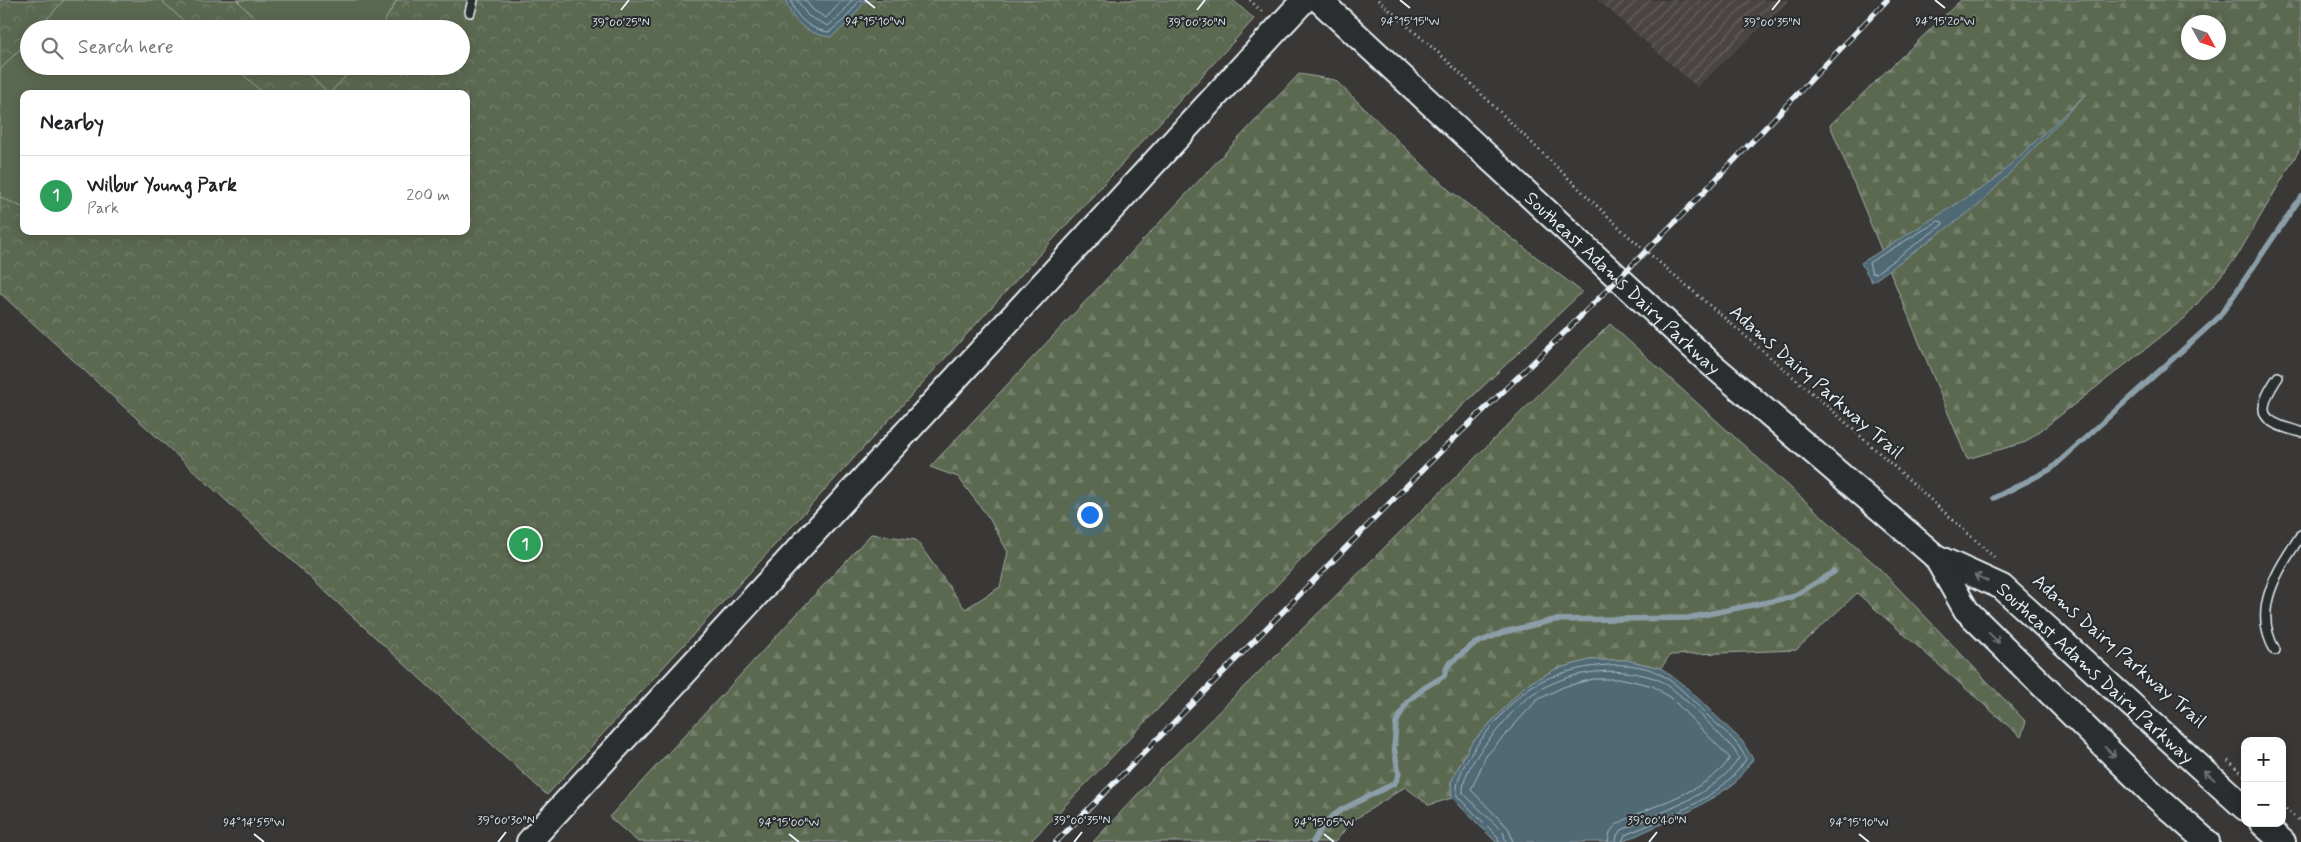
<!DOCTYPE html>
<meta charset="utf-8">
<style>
:root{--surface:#fff;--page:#f6f6f6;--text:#202124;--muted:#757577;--line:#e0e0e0;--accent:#db2777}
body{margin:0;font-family:Mynerve,sans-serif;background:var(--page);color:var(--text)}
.controls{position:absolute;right:15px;bottom:15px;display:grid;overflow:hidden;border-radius:10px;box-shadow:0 2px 12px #0003}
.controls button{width:45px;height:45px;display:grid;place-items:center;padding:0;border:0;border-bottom:1px solid var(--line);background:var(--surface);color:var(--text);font:25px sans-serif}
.compass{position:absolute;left:2181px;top:15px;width:45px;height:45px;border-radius:50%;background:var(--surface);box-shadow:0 2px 12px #0003;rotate:130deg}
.you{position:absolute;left:1089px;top:514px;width:18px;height:18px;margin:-12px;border:4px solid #fff;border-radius:50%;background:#1a73e8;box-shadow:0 0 0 8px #1a73e833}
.badge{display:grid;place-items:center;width:32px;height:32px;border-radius:50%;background:var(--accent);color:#fff;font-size:16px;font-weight:700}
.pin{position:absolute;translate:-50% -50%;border:2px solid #fff;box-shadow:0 1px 5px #0006}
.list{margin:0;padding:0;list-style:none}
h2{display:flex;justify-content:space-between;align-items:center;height:65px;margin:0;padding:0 20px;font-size:21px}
h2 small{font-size:16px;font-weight:400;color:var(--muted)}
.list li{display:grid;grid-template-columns:32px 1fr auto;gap:15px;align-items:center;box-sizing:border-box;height:80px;padding:0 20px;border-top:1px solid var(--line)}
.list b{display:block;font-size:19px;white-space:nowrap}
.list p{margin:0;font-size:16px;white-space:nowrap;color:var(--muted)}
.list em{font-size:16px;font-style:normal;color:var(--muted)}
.icon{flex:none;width:28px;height:28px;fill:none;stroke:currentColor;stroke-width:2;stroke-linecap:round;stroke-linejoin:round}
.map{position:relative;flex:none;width:2301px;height:842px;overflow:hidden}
.search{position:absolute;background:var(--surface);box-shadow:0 2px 12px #0003;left:20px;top:20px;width:450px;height:55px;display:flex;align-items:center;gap:12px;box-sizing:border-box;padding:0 18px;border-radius:28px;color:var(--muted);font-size:19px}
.panel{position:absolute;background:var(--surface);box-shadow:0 2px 12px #0003;left:20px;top:90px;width:450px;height:145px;border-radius:10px}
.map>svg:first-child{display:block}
.industrial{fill:url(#industrial-furrows)}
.forest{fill:url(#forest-firs);stroke:#a2ada4;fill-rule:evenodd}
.park{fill:url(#park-crowns);stroke:#a2ada4;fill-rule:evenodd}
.garden{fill:#5c6951;stroke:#a2ada4}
.water{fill:#4f6974;stroke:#8c9fa9}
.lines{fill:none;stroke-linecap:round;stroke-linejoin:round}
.shore{stroke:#abbbc3;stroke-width:1}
.stream{stroke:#8c9fa9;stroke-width:5.5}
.service-casing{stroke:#e8f1f8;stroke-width:12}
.secondary-casing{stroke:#e8f1f8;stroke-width:28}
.path{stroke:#e8f1f8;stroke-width:3;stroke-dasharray:1 4;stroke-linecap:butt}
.service{stroke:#2a2d2e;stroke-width:9}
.secondary{stroke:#2a2d2e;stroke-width:24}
.rail-casing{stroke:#e8f1f8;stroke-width:5.5}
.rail{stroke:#2a2d2e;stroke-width:4;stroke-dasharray:11;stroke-linecap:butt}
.oneway{stroke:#6c7275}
.ticks{fill:none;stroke:#e8f1f8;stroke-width:2}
.labels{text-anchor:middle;stroke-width:4;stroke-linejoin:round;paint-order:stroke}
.street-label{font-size:19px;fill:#e8f1f8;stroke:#2a2d2e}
.ticks-label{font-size:12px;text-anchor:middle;fill:#e8f1f8;stroke:#2a2d2e;stroke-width:4;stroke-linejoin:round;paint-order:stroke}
</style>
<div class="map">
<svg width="2301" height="842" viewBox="0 0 2301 842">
<defs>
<pattern id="industrial-furrows" width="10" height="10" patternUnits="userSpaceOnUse" patternTransform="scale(1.25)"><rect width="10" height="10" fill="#4b4542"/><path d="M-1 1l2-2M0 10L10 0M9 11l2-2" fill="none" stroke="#65605e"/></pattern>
<pattern id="forest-firs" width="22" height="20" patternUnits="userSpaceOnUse" patternTransform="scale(1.25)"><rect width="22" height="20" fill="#5c6951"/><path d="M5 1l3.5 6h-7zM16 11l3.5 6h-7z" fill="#737f6b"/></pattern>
<pattern id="park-crowns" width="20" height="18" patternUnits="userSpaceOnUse" patternTransform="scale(1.25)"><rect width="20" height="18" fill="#5c6951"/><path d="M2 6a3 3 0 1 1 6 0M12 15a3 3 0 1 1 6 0" fill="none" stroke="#737f6b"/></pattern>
</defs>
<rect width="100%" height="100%" fill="#393837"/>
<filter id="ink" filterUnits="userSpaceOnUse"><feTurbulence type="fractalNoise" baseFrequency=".02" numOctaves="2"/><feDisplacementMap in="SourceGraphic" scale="10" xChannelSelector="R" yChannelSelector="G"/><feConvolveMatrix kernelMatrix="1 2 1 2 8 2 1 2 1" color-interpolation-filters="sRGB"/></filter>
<g filter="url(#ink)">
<path class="industrial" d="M1598,0H1789L1697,87Z"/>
<path class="forest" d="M1961,0H2301V147L2236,258L2185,318L2026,442L1967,459L1830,125ZM2188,22H2218V52H2188Z
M1299,74L1335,80L1449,190L1582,292L1303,558L1030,842H638L609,817L871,534L916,540L965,609L1000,587L1008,552L989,518L958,477L930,467Z
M1610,324L1879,568L2026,722L2021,737L1857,593L1796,650L1670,655L1661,668L1626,660H1590L1556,669L1526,685L1470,745L1451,782L1452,798L1429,805L1405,787L1352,821L1335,842H1093L1164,766Z"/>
<path class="park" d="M0,0H1233L1254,19L547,795L0,293ZM29,29H461V66H29ZM24,94H466V231H24Z"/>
<path class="garden" d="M64,0H161L192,29H38Z
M237,0H397L380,29H265Z
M29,39V66H234L264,94H24V208L0,197V70Z
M302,66H355L329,94Z"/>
<path class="water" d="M786,0H866L848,23L831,37C810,35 790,22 786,0Z
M2087,93L1979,205L1872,282L1861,263L1992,182Z
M1590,660H1626L1661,668L1685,686L1742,741L1753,759L1734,784L1717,795L1692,810L1622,842H1496L1452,798L1451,782L1470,745L1526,685L1556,669Z"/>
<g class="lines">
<path class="shore" d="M791,0C795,18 811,30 829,32L844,20L860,0
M797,0L808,16L828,26L840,16L852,0
M805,0L813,10L826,18L843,0
M1939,221L1943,222L1942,225L1876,273H1872L1869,263Z
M1499,842L1498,837L1457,796C1455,773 1473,750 1487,732C1499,718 1514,699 1529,688C1559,668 1628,655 1660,674C1678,684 1692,700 1706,714C1720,728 1738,740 1746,759C1722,799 1667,817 1625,835L1622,842
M1506,842L1503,832L1463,793C1462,775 1478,753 1489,740C1501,726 1519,702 1534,693C1569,671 1614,665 1654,678C1676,685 1715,731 1733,748L1739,758C1717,794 1659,813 1622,830L1617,835L1616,842
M1513,842L1509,829L1471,790L1486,756L1537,700L1563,687L1593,679H1624L1653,686L1673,700L1730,758C1708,793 1650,804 1616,825L1610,832L1608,842"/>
<path class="stream" d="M1994,498L2051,469L2219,317L2301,197
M1313,842L1325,822L1341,810L1395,783L1399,774L1394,748L1396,723L1407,702L1424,688L1444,676L1448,665L1474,644L1504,632L1554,620L1688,618L1792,597L1834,572"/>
<g class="service-casing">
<path id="service" d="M470,12L473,0
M2278,377C2254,413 2260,422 2301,432
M2275,650C2251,609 2278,570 2301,535"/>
</g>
<g class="secondary-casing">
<g id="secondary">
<path id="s1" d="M1319,0L1710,363L1936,557L2002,587L2245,808"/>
<path d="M1936,557L1966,610L2155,796L2207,842"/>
<path d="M2262,823L2283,842"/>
<path d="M529,842L1304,0"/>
</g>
</g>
<path class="path" d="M1250,0L1262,12
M1378,0L1442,56L1625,233L1833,411L1997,560
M2228,761L2245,775
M2282,806L2301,822"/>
<use href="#service" class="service"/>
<use href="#secondary" class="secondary"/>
<g class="rail-casing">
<path id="rail" d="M1056,842L1441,451L1568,329L1681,216L1887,0"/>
</g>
<use href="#rail" class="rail"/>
</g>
<defs><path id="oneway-shaft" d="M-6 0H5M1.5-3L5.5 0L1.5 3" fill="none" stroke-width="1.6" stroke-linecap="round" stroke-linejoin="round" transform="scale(1.25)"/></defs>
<g class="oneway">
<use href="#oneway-shaft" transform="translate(1981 578) rotate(-155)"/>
<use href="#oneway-shaft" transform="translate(1994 638) rotate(44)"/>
<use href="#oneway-shaft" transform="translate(2110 752) rotate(44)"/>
<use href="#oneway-shaft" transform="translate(2209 775) rotate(-138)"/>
</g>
</g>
<path class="ticks" d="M865,0L875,8M1400,0L1410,8M1935,0L1945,8M621,10L629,0M1197,10L1205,0M1772,10L1780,0M254,834L264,842M789,834L799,842M1324,834L1334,842M1859,834L1869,842M498,842L506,832M1074,842L1082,832M1649,842L1657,832"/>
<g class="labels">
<g class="street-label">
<text dy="7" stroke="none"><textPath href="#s1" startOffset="415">Southeast Adams Dairy Parkway</textPath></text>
<text transform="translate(1817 381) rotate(41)" y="7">Adams Dairy Parkway Trail</text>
<text transform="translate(2120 650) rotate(41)" y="7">Adams Dairy Parkway Trail</text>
<text dy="7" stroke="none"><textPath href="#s1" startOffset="1031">Southeast Adams Dairy Parkway</textPath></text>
</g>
</g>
<g class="ticks-label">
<text x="875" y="25">94°15'10"W</text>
<text x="1410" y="25">94°15'15"W</text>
<text x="1945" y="25">94°15'20"W</text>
<text x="621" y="26">39°00'25"N</text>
<text x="1197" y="26">39°00'30"N</text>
<text x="1772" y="26">39°00'35"N</text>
<text x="506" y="824">39°00'30"N</text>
<text x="1082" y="824">39°00'35"N</text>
<text x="1657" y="824">39°00'40"N</text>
<text x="254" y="826">94°14'55"W</text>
<text x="789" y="826">94°15'00"W</text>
<text x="1324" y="826">94°15'05"W</text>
<text x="1859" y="826">94°15'10"W</text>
</g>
</svg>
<div class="controls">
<button>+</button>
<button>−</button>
</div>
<svg class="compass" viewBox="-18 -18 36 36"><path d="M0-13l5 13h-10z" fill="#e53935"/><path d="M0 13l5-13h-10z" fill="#757577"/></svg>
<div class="you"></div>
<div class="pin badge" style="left:525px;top:544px;background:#2e9e5b">1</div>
<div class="search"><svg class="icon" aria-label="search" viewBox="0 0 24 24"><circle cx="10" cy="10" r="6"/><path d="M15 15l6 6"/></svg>Search here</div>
<section class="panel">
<h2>Nearby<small></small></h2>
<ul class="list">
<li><span class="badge" style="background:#2e9e5b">1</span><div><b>Wilbur Young Park</b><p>Park</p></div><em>200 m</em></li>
</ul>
</section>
</div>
